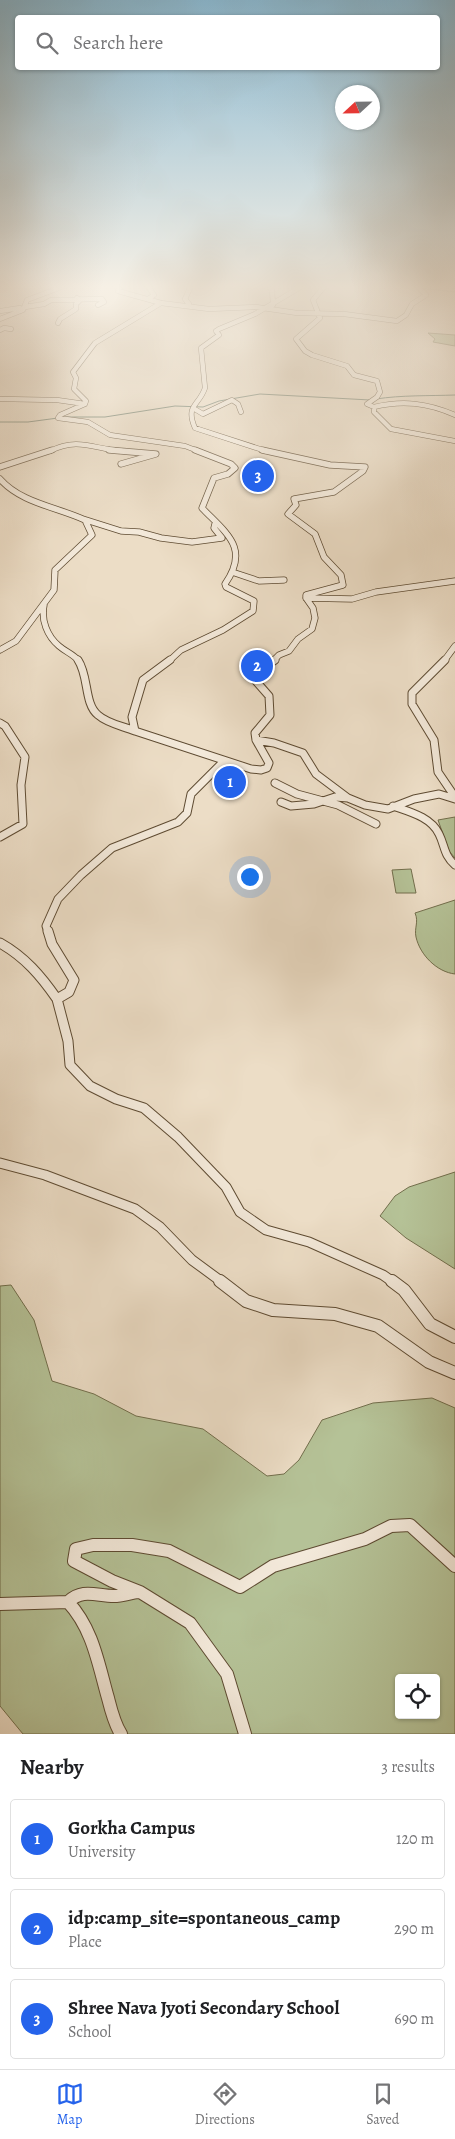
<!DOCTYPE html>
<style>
:root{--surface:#fff;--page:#f2f2f2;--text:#202124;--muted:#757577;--line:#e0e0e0;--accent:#2563eb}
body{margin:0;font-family:Alegreya,serif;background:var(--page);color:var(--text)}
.controls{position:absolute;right:15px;bottom:15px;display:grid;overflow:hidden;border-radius:5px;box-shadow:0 1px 4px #0004}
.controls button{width:45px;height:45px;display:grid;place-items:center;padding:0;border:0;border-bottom:1px solid var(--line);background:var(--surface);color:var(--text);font:25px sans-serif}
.compass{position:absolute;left:335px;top:85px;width:45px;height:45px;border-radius:50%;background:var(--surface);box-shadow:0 1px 4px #0004;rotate:248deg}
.you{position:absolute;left:249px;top:876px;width:18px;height:18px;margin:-12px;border:4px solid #fff;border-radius:50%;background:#1a73e8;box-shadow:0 0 0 8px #1a73e833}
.badge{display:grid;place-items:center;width:32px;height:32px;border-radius:50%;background:var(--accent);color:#fff;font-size:16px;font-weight:700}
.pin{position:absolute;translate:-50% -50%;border:2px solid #fff;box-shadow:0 1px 5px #0006}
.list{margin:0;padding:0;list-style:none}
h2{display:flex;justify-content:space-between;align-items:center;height:65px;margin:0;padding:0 20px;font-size:21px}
h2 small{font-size:16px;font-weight:400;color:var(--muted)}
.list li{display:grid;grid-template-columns:32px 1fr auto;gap:15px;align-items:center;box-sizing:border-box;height:80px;margin:0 10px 10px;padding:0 10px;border:1px solid var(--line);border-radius:5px}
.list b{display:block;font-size:19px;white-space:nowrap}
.list p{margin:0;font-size:16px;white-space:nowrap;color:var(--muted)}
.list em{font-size:16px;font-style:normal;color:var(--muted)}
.icon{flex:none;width:28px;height:28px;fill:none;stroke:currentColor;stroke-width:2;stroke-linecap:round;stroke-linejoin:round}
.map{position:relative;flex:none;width:455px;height:1734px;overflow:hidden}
.search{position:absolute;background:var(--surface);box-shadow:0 1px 4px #0004;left:15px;right:15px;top:15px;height:55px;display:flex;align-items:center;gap:12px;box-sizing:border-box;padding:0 18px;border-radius:5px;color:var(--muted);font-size:19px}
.sheet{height:335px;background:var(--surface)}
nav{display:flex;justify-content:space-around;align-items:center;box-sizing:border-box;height:70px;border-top:1px solid var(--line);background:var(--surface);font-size:14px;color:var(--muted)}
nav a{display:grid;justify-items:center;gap:2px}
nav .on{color:var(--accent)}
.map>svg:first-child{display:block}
.green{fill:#b5c297;stroke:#726e4c;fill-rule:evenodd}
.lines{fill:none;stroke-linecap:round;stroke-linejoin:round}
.stream{stroke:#6f7c69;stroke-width:1}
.street-far4-casing{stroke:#5e4b32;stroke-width:5.5}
.street-far3-casing{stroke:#5e4b32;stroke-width:7}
.street-far2-casing{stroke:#5e4b32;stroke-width:9}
.street-far1-casing{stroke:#5e4b32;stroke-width:11}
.street-casing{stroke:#5e4b32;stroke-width:14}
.street-far4{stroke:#f3e9da;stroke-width:4.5}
.street-far3{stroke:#f3e9da;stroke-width:5.5}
.street-far2{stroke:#f3e9da;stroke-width:7}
.street-far1{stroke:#f3e9da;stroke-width:9}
.street{stroke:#f3e9da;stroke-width:12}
</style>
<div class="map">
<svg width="455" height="1734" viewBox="0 0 455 1734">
<rect width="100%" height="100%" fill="#ecddc6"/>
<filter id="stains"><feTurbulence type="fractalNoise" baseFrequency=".004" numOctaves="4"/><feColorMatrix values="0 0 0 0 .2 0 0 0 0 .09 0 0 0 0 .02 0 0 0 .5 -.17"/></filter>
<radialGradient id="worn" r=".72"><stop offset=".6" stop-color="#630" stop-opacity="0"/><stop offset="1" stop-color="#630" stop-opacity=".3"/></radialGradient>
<path class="green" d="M428,333L455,335V346L433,342L435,339Z
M455,817V858L449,851L438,820Z
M411,869L416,893H396L392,870Z
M455,900V974C437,972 420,955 416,937C414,928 419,922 415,913Z
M455,1172V1269L406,1238L380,1216L395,1196L409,1187Z
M11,1285L34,1320L52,1381L94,1394L136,1416L203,1429L267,1476L284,1474L299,1460L322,1420L373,1403L432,1398L455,1408V1734H23L0,1706V1286ZM399,1678H436V1715H399Z"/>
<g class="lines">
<path class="stream" d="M421,288L455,292
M376,399C402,395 428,396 455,395
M66,417H105L175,406L203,407L219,401L260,394L370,400
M0,422H28L58,418"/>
<g class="street-far4-casing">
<path id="street-far4" d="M119,288L118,291L161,303L209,309L256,307L297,313L344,314L397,321L406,315L412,304L426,295L419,288
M270,288L272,290L273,305
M323,288L313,300L320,318L296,339L305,351L312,355L347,366L354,375L377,381L380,392L377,397L367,404L374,407
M148,299L154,295L149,288
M161,303L95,343L73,372L76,378L74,389L86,401L85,404L60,415L58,418L88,422L110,435L185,446L198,451
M188,306L189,304L185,299L190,288
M25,307L44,304L51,300L102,299L104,302L98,305
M0,311L20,308
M0,319L23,310L27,300L59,288
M58,323L60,319L76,309V304L80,300L77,298
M0,330L4,328L11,329
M0,399L57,400L85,404
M193,408L203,414L232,400L238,404L241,412
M455,415C428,403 403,400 374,407V412L391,429L455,441
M50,451C79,437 93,449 122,451
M266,451L195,428C185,405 199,406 205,388L201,348L219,335L216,331L219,329L255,314L299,288"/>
</g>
<g class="street-far3-casing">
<path id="street-far3" d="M109,450L156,454L121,464
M262,450L330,465L365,467L363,471L334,492L294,499L296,505L288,514L315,534L324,557L341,575L343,585L306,595V598
M0,467L52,450
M0,479C21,503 57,507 85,520L92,535L55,570L54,590L16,641L0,650
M83,519L121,531L139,532L161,538L192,542L222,538L214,528L215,524
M235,573L259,581L284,580
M306,598L352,599L376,592L455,581
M44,605C41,620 47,636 59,646C66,652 73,654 79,661
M169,661L181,650L223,630L253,611L254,601L226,587L225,584C250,548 227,534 202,508L214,478L228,474L235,468L231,464L195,450
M273,661L279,655L289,651L298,639L312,629L315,618L313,608L306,598
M444,661L455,646"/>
</g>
<g class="street-far2-casing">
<path id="street-far2" d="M78,660C89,676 84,704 98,715C108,724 123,726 135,731
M170,660L143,680L132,717L135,731L251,769L261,770L267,768L269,763L256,740L274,743L303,753L316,774L348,798
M445,660L412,693V704L434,740L438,772L455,797
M0,723L5,726L25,757L21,785L23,824L0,837
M256,740L255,733L270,715L269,696L255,680L259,671L275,660
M275,783L297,794L338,805L376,824
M281,802L291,806L314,804L335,797L348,798L365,805L388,809L414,799L439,794L455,799
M393,806C410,812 431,817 439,834C445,846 444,856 455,865
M48,932L46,926L58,899L81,875L112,848L178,822L187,813L191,794L224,761"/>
</g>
<g class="street-far1-casing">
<path id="street-far1" d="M0,943C25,957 41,976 57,999L69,992L74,980L52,944L48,931
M57,999L68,1041L70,1065L90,1086L116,1099L144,1108L178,1137L226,1187L240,1212L266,1230L309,1242L383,1275L393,1282
M0,1163L45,1175L135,1209L160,1227L192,1260L222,1282"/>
</g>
<g class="street-casing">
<path id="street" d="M220,1281L246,1301L273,1310L335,1314L378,1326L429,1362L455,1373
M392,1281L404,1290L430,1324L455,1337
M68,1602C93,1629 98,1663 108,1698C111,1710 114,1723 121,1734
M0,1604L68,1602C83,1588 96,1596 114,1596C122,1596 130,1593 138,1592
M245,1734L227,1674L190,1623L140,1592L112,1581L74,1561L76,1549L93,1545H132L169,1551L240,1587L273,1566L365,1539L391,1526L410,1525L455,1566"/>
</g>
<use href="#street-far4" class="street-far4"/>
<use href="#street-far3" class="street-far3"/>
<use href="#street-far2" class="street-far2"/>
<use href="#street-far1" class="street-far1"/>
<use href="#street" class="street"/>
</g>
<linearGradient id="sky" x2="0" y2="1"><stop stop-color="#89b8d1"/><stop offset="0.54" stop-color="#f6f0e5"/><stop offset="1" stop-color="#f6f0e5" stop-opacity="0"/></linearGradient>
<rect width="455" height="531" fill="url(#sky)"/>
<rect width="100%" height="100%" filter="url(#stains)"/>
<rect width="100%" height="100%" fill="url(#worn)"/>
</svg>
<div class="controls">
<button><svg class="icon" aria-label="locate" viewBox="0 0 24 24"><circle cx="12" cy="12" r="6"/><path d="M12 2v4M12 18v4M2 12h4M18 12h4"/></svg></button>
</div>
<svg class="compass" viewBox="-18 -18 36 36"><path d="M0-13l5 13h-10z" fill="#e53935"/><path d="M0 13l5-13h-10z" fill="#757577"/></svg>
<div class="you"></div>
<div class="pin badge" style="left:230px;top:782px">1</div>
<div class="pin badge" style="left:257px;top:666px">2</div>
<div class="pin badge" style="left:258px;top:476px">3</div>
<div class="search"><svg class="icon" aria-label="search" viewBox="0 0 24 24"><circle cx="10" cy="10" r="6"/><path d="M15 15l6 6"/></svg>Search here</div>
</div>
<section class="sheet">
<h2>Nearby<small>3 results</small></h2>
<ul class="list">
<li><span class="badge">1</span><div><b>Gorkha Campus</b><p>University</p></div><em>120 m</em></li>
<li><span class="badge">2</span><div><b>idp:camp_site=spontaneous_camp</b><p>Place</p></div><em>290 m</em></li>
<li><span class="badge">3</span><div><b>Shree Nava Jyoti Secondary School</b><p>School</p></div><em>690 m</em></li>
</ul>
</section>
<nav>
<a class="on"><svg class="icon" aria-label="map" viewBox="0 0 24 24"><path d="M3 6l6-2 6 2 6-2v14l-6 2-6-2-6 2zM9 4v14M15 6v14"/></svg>Map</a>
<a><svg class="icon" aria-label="directions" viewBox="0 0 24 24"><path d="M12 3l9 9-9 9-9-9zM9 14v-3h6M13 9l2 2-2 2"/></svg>Directions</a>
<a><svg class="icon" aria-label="saved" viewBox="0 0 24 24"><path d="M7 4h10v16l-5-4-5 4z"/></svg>Saved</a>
</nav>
